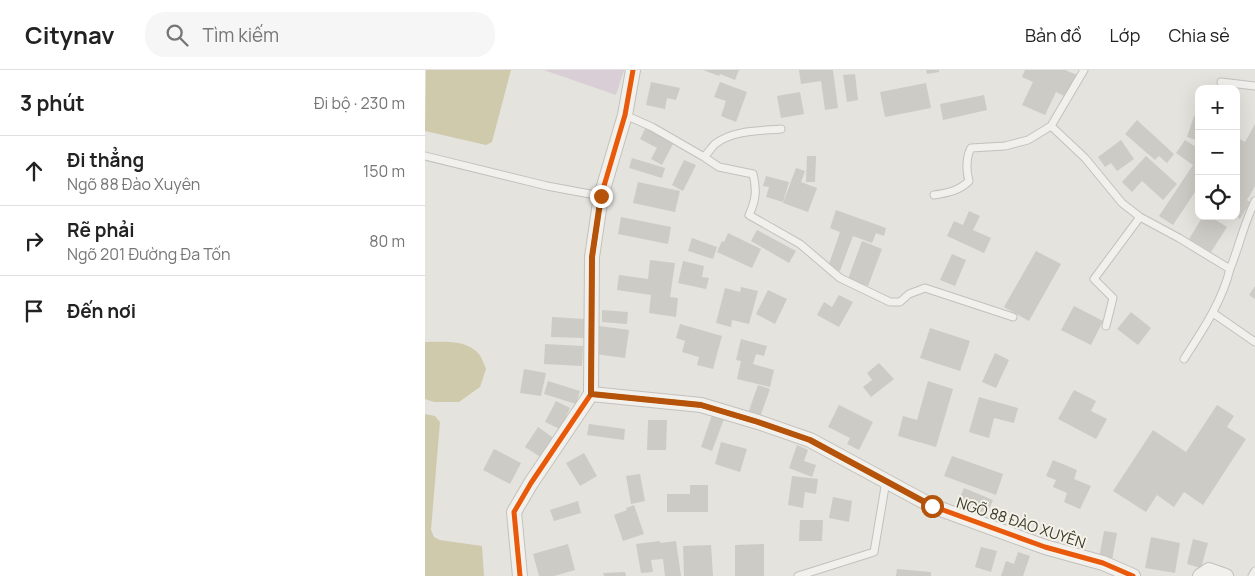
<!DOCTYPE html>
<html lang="vi">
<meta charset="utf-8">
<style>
:root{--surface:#fff;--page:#f6f6f6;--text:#222;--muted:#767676;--line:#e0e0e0}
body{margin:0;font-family:Manrope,sans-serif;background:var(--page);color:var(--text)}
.controls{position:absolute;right:15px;top:15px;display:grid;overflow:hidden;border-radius:10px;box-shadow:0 5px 20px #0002}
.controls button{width:45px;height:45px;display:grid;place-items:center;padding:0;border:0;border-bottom:1px solid var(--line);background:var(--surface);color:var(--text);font:25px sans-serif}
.stop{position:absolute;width:15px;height:15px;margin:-11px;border:4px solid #b45309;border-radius:50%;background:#fff}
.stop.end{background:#b45309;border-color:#fff;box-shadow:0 1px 5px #0008}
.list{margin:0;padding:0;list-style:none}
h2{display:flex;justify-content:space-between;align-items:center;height:65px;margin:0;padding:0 20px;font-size:21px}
h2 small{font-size:16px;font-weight:400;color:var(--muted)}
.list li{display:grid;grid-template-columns:32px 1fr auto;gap:15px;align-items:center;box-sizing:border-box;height:70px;padding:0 20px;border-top:1px solid var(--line)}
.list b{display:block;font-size:19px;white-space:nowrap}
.list p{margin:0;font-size:16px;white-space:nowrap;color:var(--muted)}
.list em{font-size:16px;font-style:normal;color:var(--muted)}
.icon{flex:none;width:28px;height:28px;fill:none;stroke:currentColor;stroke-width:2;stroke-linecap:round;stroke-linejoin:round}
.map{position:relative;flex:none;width:830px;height:506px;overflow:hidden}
header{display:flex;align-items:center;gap:30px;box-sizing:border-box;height:70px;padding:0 25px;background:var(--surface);border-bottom:1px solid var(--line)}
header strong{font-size:24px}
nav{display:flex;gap:28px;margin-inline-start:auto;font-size:18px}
.search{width:350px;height:45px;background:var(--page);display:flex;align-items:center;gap:12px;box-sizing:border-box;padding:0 18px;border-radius:20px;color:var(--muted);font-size:19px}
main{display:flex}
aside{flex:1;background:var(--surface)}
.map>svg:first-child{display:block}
.green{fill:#d9ced6}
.water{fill:#d0caac}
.building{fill:#cccbc6}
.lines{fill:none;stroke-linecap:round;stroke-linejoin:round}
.service-casing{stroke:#c2c1bd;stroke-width:9}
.minor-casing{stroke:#c2c1bd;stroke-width:16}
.service{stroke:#f1f0ed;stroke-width:7}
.minor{stroke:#f1f0ed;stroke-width:14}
.cycleway-casing{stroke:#f4f3eb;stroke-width:8}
.cycleway{stroke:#e8590c;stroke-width:5}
.route{stroke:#b45309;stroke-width:6}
.labels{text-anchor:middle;stroke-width:4;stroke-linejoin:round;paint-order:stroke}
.street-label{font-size:15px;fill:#3d3b26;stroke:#f4f3eb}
</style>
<header>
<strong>Citynav</strong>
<div class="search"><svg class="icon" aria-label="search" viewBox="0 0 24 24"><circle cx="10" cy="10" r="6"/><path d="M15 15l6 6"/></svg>Tìm kiếm</div>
<nav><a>Bản đồ</a><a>Lớp</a><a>Chia sẻ</a></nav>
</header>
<main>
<aside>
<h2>3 phút<small>Đi bộ · 230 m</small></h2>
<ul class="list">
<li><svg class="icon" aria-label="ahead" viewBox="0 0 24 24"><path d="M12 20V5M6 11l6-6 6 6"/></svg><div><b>Đi thẳng</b><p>Ngõ 88 Đào Xuyên</p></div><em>150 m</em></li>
<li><svg class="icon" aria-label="right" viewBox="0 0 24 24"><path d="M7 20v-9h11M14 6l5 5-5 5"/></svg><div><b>Rẽ phải</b><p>Ngõ 201 Đường Đa Tốn</p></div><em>80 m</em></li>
<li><svg class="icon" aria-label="arrive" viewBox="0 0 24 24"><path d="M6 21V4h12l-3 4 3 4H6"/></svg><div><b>Đến nơi</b></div></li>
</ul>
</aside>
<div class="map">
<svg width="830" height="506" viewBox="0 0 830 506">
<rect width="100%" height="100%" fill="#e4e3de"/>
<path class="green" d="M119,0H199L191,25Z"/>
<path class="water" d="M1,0H86L67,72L61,75L0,61Z
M0,272C18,272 41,269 54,284C57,288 59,294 61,299L55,317L34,332H9L0,329Z
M0,344L10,346L15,352L6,460L9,467L15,470L57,476L59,506H0Z"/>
<path class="building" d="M278,0H314L310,10L295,4L294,6Z
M374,0H408L413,38L400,40L396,11L376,14Z
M501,0H514V2L502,4Z
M600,0H640L652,5L641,27L631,22L620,45L597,35L608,12L597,7Z
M430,4L433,30L422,32L418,5Z
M226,12L255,18L251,30L242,28L240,39L221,35Z
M295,12L322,22L311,52L296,46L301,31L289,27Z
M501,13L506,38L460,47L455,22Z
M375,22L379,44L356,48L352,26Z
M559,25L562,40L518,50L515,34Z
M769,46L774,47V71L762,67Z
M712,50L749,84L742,93L734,86L730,90L700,64Z
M830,54V116L822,130L825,132L815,149L811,146V67L820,72Z
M221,57L249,72L237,95L226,89L232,78L215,69Z
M696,70L709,89L692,101L686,93L680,97L673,87Z
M760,70L774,79V116L748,155L734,146L768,95L751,83Z
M382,86H391L390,112H381Z
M721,86L752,114L738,130L717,111L707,122L697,112Z
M207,88L240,98L237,108L204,98Z
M259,90L271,95L258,121L247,115Z
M371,98L380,101L376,112L392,118L383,142L358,133Z
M341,106L364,112L358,132L341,127L344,117L338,116Z
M213,112L255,121L250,142L208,133Z
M411,140L461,158L459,166L451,163L447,173L428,166L415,201L403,197L415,162L405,158Z
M544,141L555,146L548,160L566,168L559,183L522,166L529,151L538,155Z
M778,146H784L802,157L786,182L764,169Z
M196,147L246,157L243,174L193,164Z
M332,160L371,181L364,193L326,171Z
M303,163L336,179L327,198L292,182L297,171L299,172Z
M267,168L292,177L288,189L263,181Z
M437,171L457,179L443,216L423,209Z
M611,181L636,194L604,251L579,237Z
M527,184L541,190L530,216L515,210Z
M225,190L250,193L245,227L253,228L251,247L224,243L226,225L192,220L194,205L223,209Z
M258,191L279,196L277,207L284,208L281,219L253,213Z
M830,216V229L824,225Z
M316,217L333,221L324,254L307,250L306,257L291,253L300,218L315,222Z
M343,220L362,229L350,254L331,244Z
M414,225L428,232L414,257L392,245L399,232L407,237Z
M649,236L678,251L666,275L636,260Z
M177,240L203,242L202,254L177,252Z
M706,242L726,258L713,275L692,259Z
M127,247L160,249L159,268L126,267Z
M255,254L297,266L288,299L272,295L274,287L257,282L260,271L251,268Z
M174,256L204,260L200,288L170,284Z
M505,258L545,271L535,301L495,288Z
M316,269L342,276L339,286L331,284L328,294L349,300L345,317L312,309L316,291L311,290Z
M120,274L158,276L157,296L119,294Z
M570,283L584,290L571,318L557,312Z
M454,293L469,309L446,327L438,317L447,310L442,303Z
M99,299L121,303L116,326L95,323Z
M123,311L155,321L151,334L119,324Z
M503,311L528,319L511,377L473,366L478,346L492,350Z
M333,315L345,319L334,350L322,346Z
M649,320L671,331L666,341L682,349L671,369L633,349Z
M554,327L593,338L589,353L569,348L564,368L544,362Z
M131,331L145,338L135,359L120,352Z
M414,335L448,352L434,380L422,374L425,368L403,357Z
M792,335L809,346L802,357L821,369L778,435L759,422L749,437L732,425L721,442L688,421L728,360L761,382Z
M287,345L299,349L287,381L276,377Z
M223,350H242L241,380H222Z
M164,354L200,359L199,370L162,365Z
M113,357L130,369L117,388L100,377Z
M296,372L322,379L315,402L290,394Z
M372,375L383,380L379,391L391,395L387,407L364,398Z
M69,379L96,393L85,414L58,400Z
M159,383L172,406L155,416L141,393Z
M527,386L578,404L571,425L519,406Z
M628,390L652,400L649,409L666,416L655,439L639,432L642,423L628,417L631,410L621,406Z
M215,404L220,431L206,434L201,406Z
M367,406L393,409L391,424L380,422L378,438L363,435Z
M265,415H283V442H242V424H265Z
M539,418L568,430L560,449L531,437Z
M408,427L427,431L424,452L404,448Z
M153,431L156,443L129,451L125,440Z
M209,435L219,464L198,471L189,445L202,440L201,438Z
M375,450H398L397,471H374Z
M679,461L692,463L687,490L674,488Z
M726,467L755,473L750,503L720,498Z
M768,469L783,473L776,498L762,494Z
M235,471V473L251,471L256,506H240L238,489L226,490L228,502L216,503L211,474Z
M143,474L150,500L129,506H114L108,484Z
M339,474V506H310V475Z
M286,475L288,506H259L258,476Z
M556,477L572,481L566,502L550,497Z
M593,482L605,486L598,506H576L581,491L589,494Z
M472,499L506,502V506H471Z
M200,502L201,506H179L178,503Z"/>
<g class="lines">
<g class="service-casing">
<path id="service" d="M796,12L830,16
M200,45L227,57L279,87L294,97L328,104C332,120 331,130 324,145L375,174L415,208L465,232H475L484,224L500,218L588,247
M626,56L660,88L697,133L715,147L754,168L805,199C814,177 819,153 830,131
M0,86L122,116L176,126
M279,87C283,83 286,78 290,74C308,60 334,61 356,59
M509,125C522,123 534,121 544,111C541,101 541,87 546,78L580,76L603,70L626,56L659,0
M788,243L830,272
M681,256L688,228L669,209L715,147
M759,289C777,261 797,232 805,199
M373,506L449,482L461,411
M827,506L830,501"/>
</g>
<g class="minor-casing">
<path id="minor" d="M166,324L276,335L333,352L385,370L507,436L620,477L678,493L708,506
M95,506L89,442L106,413L166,324L167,187L176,126L200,45L208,0
M775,506L784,500L801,506"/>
</g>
<use href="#service" class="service"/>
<use href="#minor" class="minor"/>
<g class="cycleway-casing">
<path id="cycleway" d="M166,324L276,335L333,352L385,370L507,436L620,477L678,493L708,506
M95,506L89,442L106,413L166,324L167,187L176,126L200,45L208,0"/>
</g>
<use href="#cycleway" class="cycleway"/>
</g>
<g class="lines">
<path class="route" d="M176,126L167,187L166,324L276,335L333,352L385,370L507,436"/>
</g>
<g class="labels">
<g class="street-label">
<text transform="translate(596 453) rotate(18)" y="5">NGÕ 88 ĐÀO XUYÊN</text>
</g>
</g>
</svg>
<div class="controls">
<button>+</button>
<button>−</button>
<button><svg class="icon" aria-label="locate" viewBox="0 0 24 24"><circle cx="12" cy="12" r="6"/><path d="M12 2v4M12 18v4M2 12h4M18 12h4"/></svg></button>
</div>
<div class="stop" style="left:507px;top:436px"></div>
<div class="stop end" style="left:176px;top:126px"></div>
</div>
</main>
